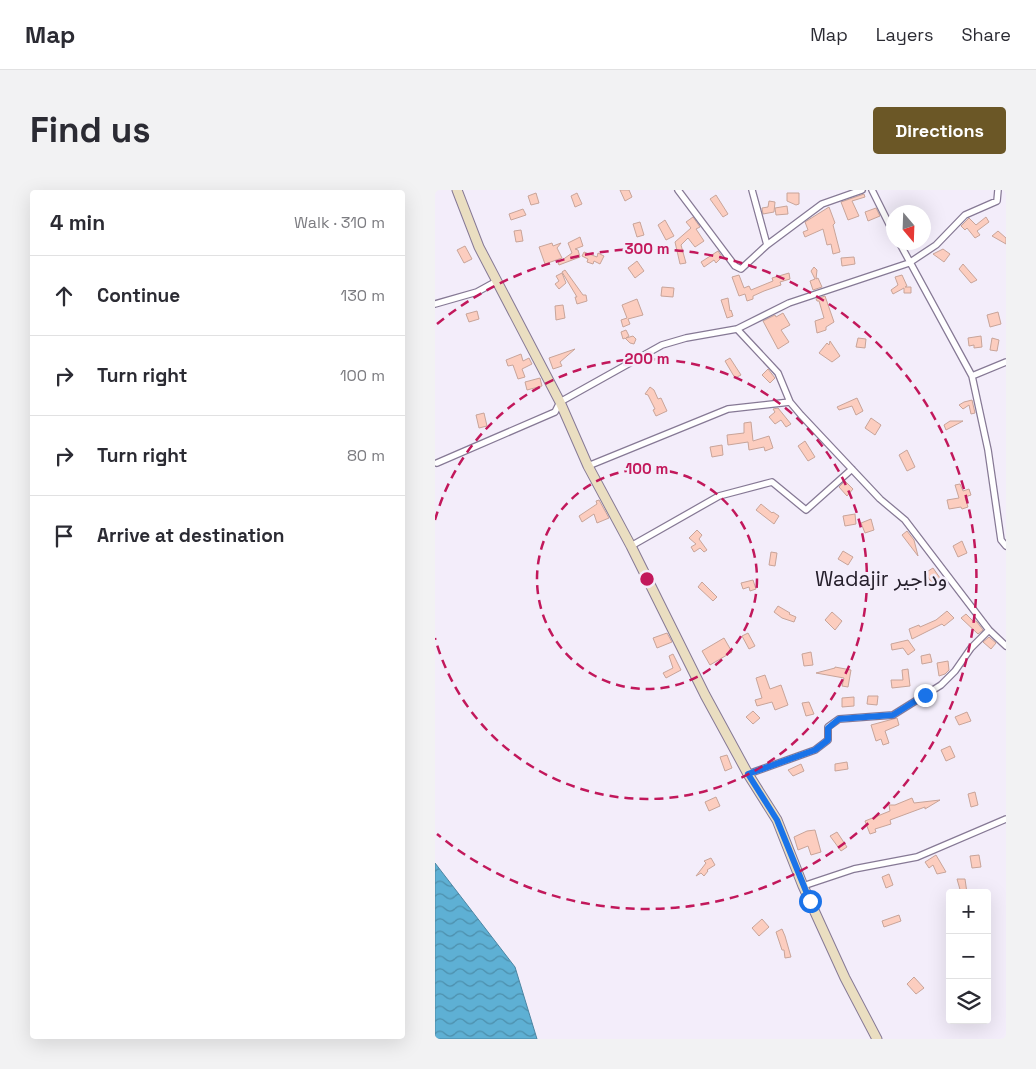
<!DOCTYPE html>
<meta charset="utf-8">
<style>
:root{--surface:#fff;--page:#f2f2f3;--text:#2b2b33;--muted:#7c7c81;--line:#e1e1e2;--accent:#6b5726}
body{margin:0;font-family:"Space Grotesk","Noto Sans Arabic",sans-serif;background:var(--page);color:var(--text)}
.controls{position:absolute;right:15px;bottom:15px;display:grid;overflow:hidden;border-radius:5px;box-shadow:0 5px 20px #0002}
.controls button{width:45px;height:45px;display:grid;place-items:center;padding:0;border:0;border-bottom:1px solid var(--line);background:var(--surface);color:var(--text);font:25px sans-serif}
.compass{position:absolute;left:451px;top:15px;width:45px;height:45px;border-radius:50%;background:var(--surface);box-shadow:0 5px 20px #0002;rotate:161deg}
.stop{position:absolute;width:15px;height:15px;margin:-11px;border:4px solid #1a73e8;border-radius:50%;background:#fff}
.stop.end{background:#1a73e8;border-color:#fff;box-shadow:0 1px 5px #0008}
.list{margin:0;padding:0;list-style:none}
h2{display:flex;justify-content:space-between;align-items:center;height:65px;margin:0;padding:0 20px;font-size:21px}
h2 small{font-size:16px;font-weight:400;color:var(--muted)}
.list li{display:grid;grid-template-columns:32px 1fr auto;gap:15px;align-items:center;box-sizing:border-box;height:80px;padding:0 20px;border-top:1px solid var(--line)}
.list b{display:block;font-size:19px;white-space:nowrap}
.list em{font-size:16px;font-style:normal;color:var(--muted)}
.icon{flex:none;width:28px;height:28px;fill:none;stroke:currentColor;stroke-width:2;stroke-linecap:round;stroke-linejoin:round}
.map{position:relative;flex:none;width:571px;height:849px;overflow:hidden;border-radius:5px}
header{display:flex;align-items:center;gap:30px;box-sizing:border-box;height:70px;padding:0 25px;background:var(--surface);border-bottom:1px solid var(--line)}
header strong{font-size:24px}
nav{display:flex;gap:28px;margin-inline-start:auto;font-size:18px}
.intro{display:flex;align-items:center;justify-content:space-between;box-sizing:border-box;height:120px;padding:0 30px}
h1{margin:0;font-size:35px}
.button{padding:12px 22px;border-radius:5px;background:var(--accent);color:#fff;font-size:18px;font-weight:700}
main{display:flex;gap:30px;padding:0 30px}
aside{flex:1;background:var(--surface);border-radius:5px;box-shadow:0 5px 20px #0002}
.map>svg:first-child{display:block}
.water{fill:url(#water-waves);stroke:#4d85a2}
.building{fill:#fccdbf;stroke:#c8a499}
.lines{fill:none;stroke-linecap:round;stroke-linejoin:round}
.street-casing{stroke:#867995;stroke-width:8}
.secondary-casing{stroke:#867995;stroke-width:11}
.street{stroke:#fff;stroke-width:5.5}
.secondary{stroke:#eadec1;stroke-width:9}
.route{stroke:#1a73e8;stroke-width:6}
.ring{fill:none;stroke:#c2185b;stroke-width:2.5;stroke-dasharray:9 6}
.labels{text-anchor:middle;stroke-width:5;stroke-linejoin:round;paint-order:stroke}
.quarter-label{font-size:21px;fill:#26202c;stroke:#f3edfa}
.centre{fill:#c2185b;stroke:#f3edfa;stroke-width:2.5}
.ring-label{font-size:15px;text-anchor:middle;font-weight:bold;fill:#c2185b;stroke:#f3edfa;stroke-width:5;stroke-linejoin:round;paint-order:stroke}
</style>
<header>
<strong>Map</strong>
<nav><a>Map</a><a>Layers</a><a>Share</a></nav>
</header>
<div class="intro"><h1>Find us</h1><a class="button">Directions</a></div>
<main>
<aside>
<h2>4 min<small>Walk · 310 m</small></h2>
<ul class="list">
<li><svg class="icon" aria-label="ahead" viewBox="0 0 24 24"><path d="M12 20V5M6 11l6-6 6 6"/></svg><div><b>Continue</b></div><em>130 m</em></li>
<li><svg class="icon" aria-label="right" viewBox="0 0 24 24"><path d="M7 20v-9h11M14 6l5 5-5 5"/></svg><div><b>Turn right</b></div><em>100 m</em></li>
<li><svg class="icon" aria-label="right" viewBox="0 0 24 24"><path d="M7 20v-9h11M14 6l5 5-5 5"/></svg><div><b>Turn right</b></div><em>80 m</em></li>
<li><svg class="icon" aria-label="arrive" viewBox="0 0 24 24"><path d="M6 21V4h12l-3 4 3 4H6"/></svg><div><b>Arrive at destination</b></div></li>
</ul>
</aside>
<div class="map">
<svg width="571" height="849" viewBox="0 0 571 849">
<defs>
<pattern id="water-waves" width="16" height="10" patternUnits="userSpaceOnUse" patternTransform="scale(1.25)"><rect width="16" height="10" fill="#5eb0d4"/><path d="M0 5q4-4 8 0t8 0" fill="none" stroke="#4d8fac"/></pattern>
</defs>
<rect width="100%" height="100%" fill="#f3edfa"/>
<path class="water" d="M0,673L80,777L102,849H0Z"/>
<path class="building" d="M185,0H194L197,7L190,11Z
M101,3L104,13L96,15L93,6Z
M142,3L147,14L140,17L136,6Z
M352,3H364V14L361,15L352,11Z
M429,4L430,7L417,11L424,26L413,30L406,12Z
M281,5L293,24L288,27L275,9Z
M334,11L340,12L339,22L328,24L327,18L333,17Z
M352,16L353,24L341,25L340,18Z
M394,17L400,33L398,35L405,62L398,64L396,54L392,55L388,39L370,47L368,42L373,40L370,32Z
M441,18L445,26L433,31L430,22Z
M88,19L91,25L76,30L74,24Z
M258,27L265,37L261,39L269,51L260,57L253,48L246,55L251,73L245,74L240,52L256,38L251,32Z
M551,27L554,32L542,41L545,45L540,48L532,38L530,40L526,36L534,28L541,35Z
M230,30L239,46L231,50L223,35Z
M205,32L209,45L202,47L198,34Z
M86,40L88,51L81,52L79,41Z
M563,41L571,48V54L557,46Z
M145,47L148,56L140,59L143,60L145,67L124,75L123,73L137,63L133,53Z
M117,53L118,56L126,53L122,58L127,68L110,74L104,57Z
M30,56L37,69L29,73L22,60Z
M508,59L515,64L509,72L498,64Z
M283,61L287,67L281,73L279,70L269,77L266,72Z
M149,62L162,67L163,63L169,66L165,74L159,71L158,74L152,72L153,69L147,66Z
M419,67L420,74L407,76L406,68Z
M202,71L209,81L200,88L193,78Z
M528,74L542,90L536,93L524,79Z
M379,77L382,80L381,89L383,88L387,97L378,100L375,91L380,89L376,81Z
M130,80L148,105H151L152,111L142,114L140,107H142L127,82Z
M127,83L131,93L124,99L120,94L124,91L121,86Z
M354,83L355,89L345,92L346,95L329,101L318,106V109L312,111L310,104L304,106L297,87L304,85L309,98L314,96L316,100L338,91L337,88Z
M467,85L472,96L470,97H476V103H469V98L458,104L456,100L463,95L460,87Z
M227,97L239,98L238,107L226,106Z
M390,106L399,132L391,137V140L382,143L380,131L389,128L384,111H382L381,109Z
M293,108L295,121L296,120L298,126L292,128L286,110Z
M202,109L208,125L193,129L195,134L188,137L186,130L192,128L187,115Z
M128,115L130,128L121,130L120,116Z
M42,121L44,129L34,132L31,124Z
M563,122L566,134L555,137L552,125Z
M348,123L355,135L346,140L354,152L343,159L328,131L340,125L341,127Z
M191,140L194,146L191,148L198,146L201,149L199,154L195,153L190,148L188,149L186,142Z
M546,146L547,157L539,158V155L534,156L533,148Z
M423,148L431,149L430,158L421,157Z
M557,148L564,150L562,161L555,160Z
M395,151L405,166L397,172L384,163L392,153L394,155Z
M140,159L125,172L127,176L118,179L114,168Z
M86,164L88,171L94,168L97,174L87,179L90,187L83,189L78,175L73,176L71,170Z
M295,168L306,185L300,188L290,171Z
M333,179L340,188L335,193L327,185Z
M105,188L107,196L92,200L90,192Z
M215,197L219,200L223,209L226,208L232,221L221,226L218,220L220,219L213,205L210,204Z
M422,208L428,221L421,225L417,216L404,220L402,217Z
M537,210L540,223L536,224L534,215L528,219L524,215L529,212Z
M343,218L356,234L351,237L346,230L340,234L334,227L340,222L338,219Z
M49,223L52,236L44,238L41,225Z
M436,228L446,235L440,245L430,238Z
M515,231H528L511,240L509,235Z
M316,232L318,251L334,246L338,258L330,261L329,257L314,260L313,252L293,255L292,245L309,243V233Z
M370,251L380,267L373,271L363,256Z
M287,255L288,265L277,267L275,257Z
M472,260L480,277L472,281L464,265Z
M410,291L418,299L412,306L404,297Z
M525,294L528,301L534,299L536,305L530,307L533,317L527,319L526,317L514,319L512,310L524,308L520,295Z
M164,310L174,328L162,333L159,324L147,332L144,326L162,314L161,311Z
M326,314L337,323L338,322L344,326L339,334L321,320Z
M420,324L421,334L410,336L408,326Z
M436,329L439,340L430,343L426,333Z
M262,340L267,345L264,349L272,360L269,362L265,358L259,362L256,357L261,354L254,348Z
M472,341L479,350L483,366L467,345Z
M527,351L532,363L523,367L518,356Z
M408,361L418,367L413,375L403,369Z
M336,362L342,363L340,376L334,375Z
M498,378L505,388L497,393L490,383Z
M318,390L321,399L315,401L314,397L308,399L306,393Z
M267,392L282,407L278,411L263,397Z
M343,416L355,423L354,424L361,427L359,432L347,428L339,422Z
M512,421L519,428L509,436L507,434L477,449L474,439L484,435L485,437L501,430Z
M397,422L407,431L400,440L390,430Z
M531,424L538,431L539,430L542,432L548,440L543,444L526,428Z
M232,443L237,452L222,458L218,448Z
M313,443L320,456L314,459L307,446Z
M554,447L561,453L556,459L548,452Z
M289,448L297,462L275,475L267,461Z
M473,450L480,460L473,465L468,458L457,460L456,454Z
M376,462L378,475L369,476L367,464Z
M238,464L246,480L231,488L228,483L238,478L234,466Z
M495,464L497,472L487,474L486,466Z
M513,471L514,480L510,484L504,486L502,473Z
M400,477L416,480L413,497L407,496L409,488L381,483L400,478Z
M473,479L475,496L457,498L456,490H468L467,480Z
M330,485L335,499L346,495L353,515L340,520L337,512L322,516L320,510L327,508L321,488Z
M433,506H443L442,515L432,514Z
M419,507V516L407,517V508Z
M374,512L379,524L371,526L367,513Z
M318,521L325,528L318,534L311,527Z
M532,522L536,531L524,535L520,527Z
M462,528L464,535L450,541L454,553L448,555L446,549L441,551L436,535Z
M515,556L520,567L511,571L506,560Z
M292,565L297,578L290,581L285,567Z
M412,572L413,579L400,581V574Z
M366,574L369,581L358,586L353,580Z
M540,602L543,615L536,617L533,604Z
M281,607L285,616L274,621L270,612Z
M477,608L479,613L505,610L490,619V617L455,630L456,634L440,639L441,642L435,644L430,631L455,621L454,615H460Z
M380,640L386,662L376,665L373,656L363,660L359,647L372,641Z
M402,642L412,657L406,661L395,646Z
M501,665L511,682L502,684L498,675L494,678L490,672Z
M544,665L546,677L537,678L535,666Z
M276,668L280,675L272,680L273,681L269,686L266,683L261,686L271,673L269,671Z
M454,684L458,695L451,698L447,687Z
M522,689H530L532,703H526Z
M464,725L466,731L449,737L447,731Z
M327,729L334,737L324,746L317,738Z
M347,739L350,746L356,767L350,768L349,760H347L341,742Z
M479,787L489,798L481,804L472,794Z"/>
<g class="lines">
<g class="street-casing">
<path id="street" d="M243,0L300,76L306,79L332,55L317,0
M437,0L458,42
M464,52L537,186L553,260L566,350L571,356
M332,55L387,14L427,0
M0,114L42,102L62,91
M302,139L343,183L355,212L366,225L445,309L470,330L554,440L571,456
M537,186L571,172
M2,273L120,222L125,212L227,155L251,148L302,139L354,113L474,73L501,55L530,25L562,11L563,0
M153,276L293,219L355,212
M196,356L284,306L337,292L371,320L417,279
M313,584L380,560L393,550V537L404,529L458,525L506,495L520,481L536,458L554,440
M368,696L419,679L482,667L571,629"/>
</g>
<g class="secondary-casing">
<path id="secondary" d="M22,0L44,57L125,212L153,276L196,356L270,505L313,584L342,630L368,696L410,788L442,849"/>
</g>
<use href="#street" class="street"/>
<use href="#secondary" class="secondary"/>
</g>
<g class="lines">
<path class="route" d="M375,711L342,630L313,584L380,560L393,550V538L404,529L458,525L490,505"/>
</g>
<g class="ring">
<circle cx="212" cy="389" r="110"/>
<path d="M0 330A220 220 0 1 1 0 448"/>
<path d="M2 134A330 330 0 1 1 2 644"/>
</g>
<g class="labels">
<g class="quarter-label">
<text x="446" y="396">Wadajir وداجير</text>
</g>
</g>
<circle cx="212" cy="389" r="8" class="centre"/>
<g class="ring-label">
<text x="212" y="64">300 m</text>
<text x="212" y="174">200 m</text>
<text x="212" y="284">100 m</text>
</g>
</svg>
<div class="controls">
<button>+</button>
<button>−</button>
<button><svg class="icon" aria-label="layers" viewBox="0 0 24 24"><path d="M12 4l9 5-9 5-9-5zM3 14l9 5 9-5"/></svg></button>
</div>
<svg class="compass" viewBox="-18 -18 36 36"><path d="M0-13l5 13h-10z" fill="#e53935"/><path d="M0 13l5-13h-10z" fill="#7c7c81"/></svg>
<div class="stop" style="left:375px;top:711px"></div>
<div class="stop end" style="left:490px;top:505px"></div>
</div>
</main>
